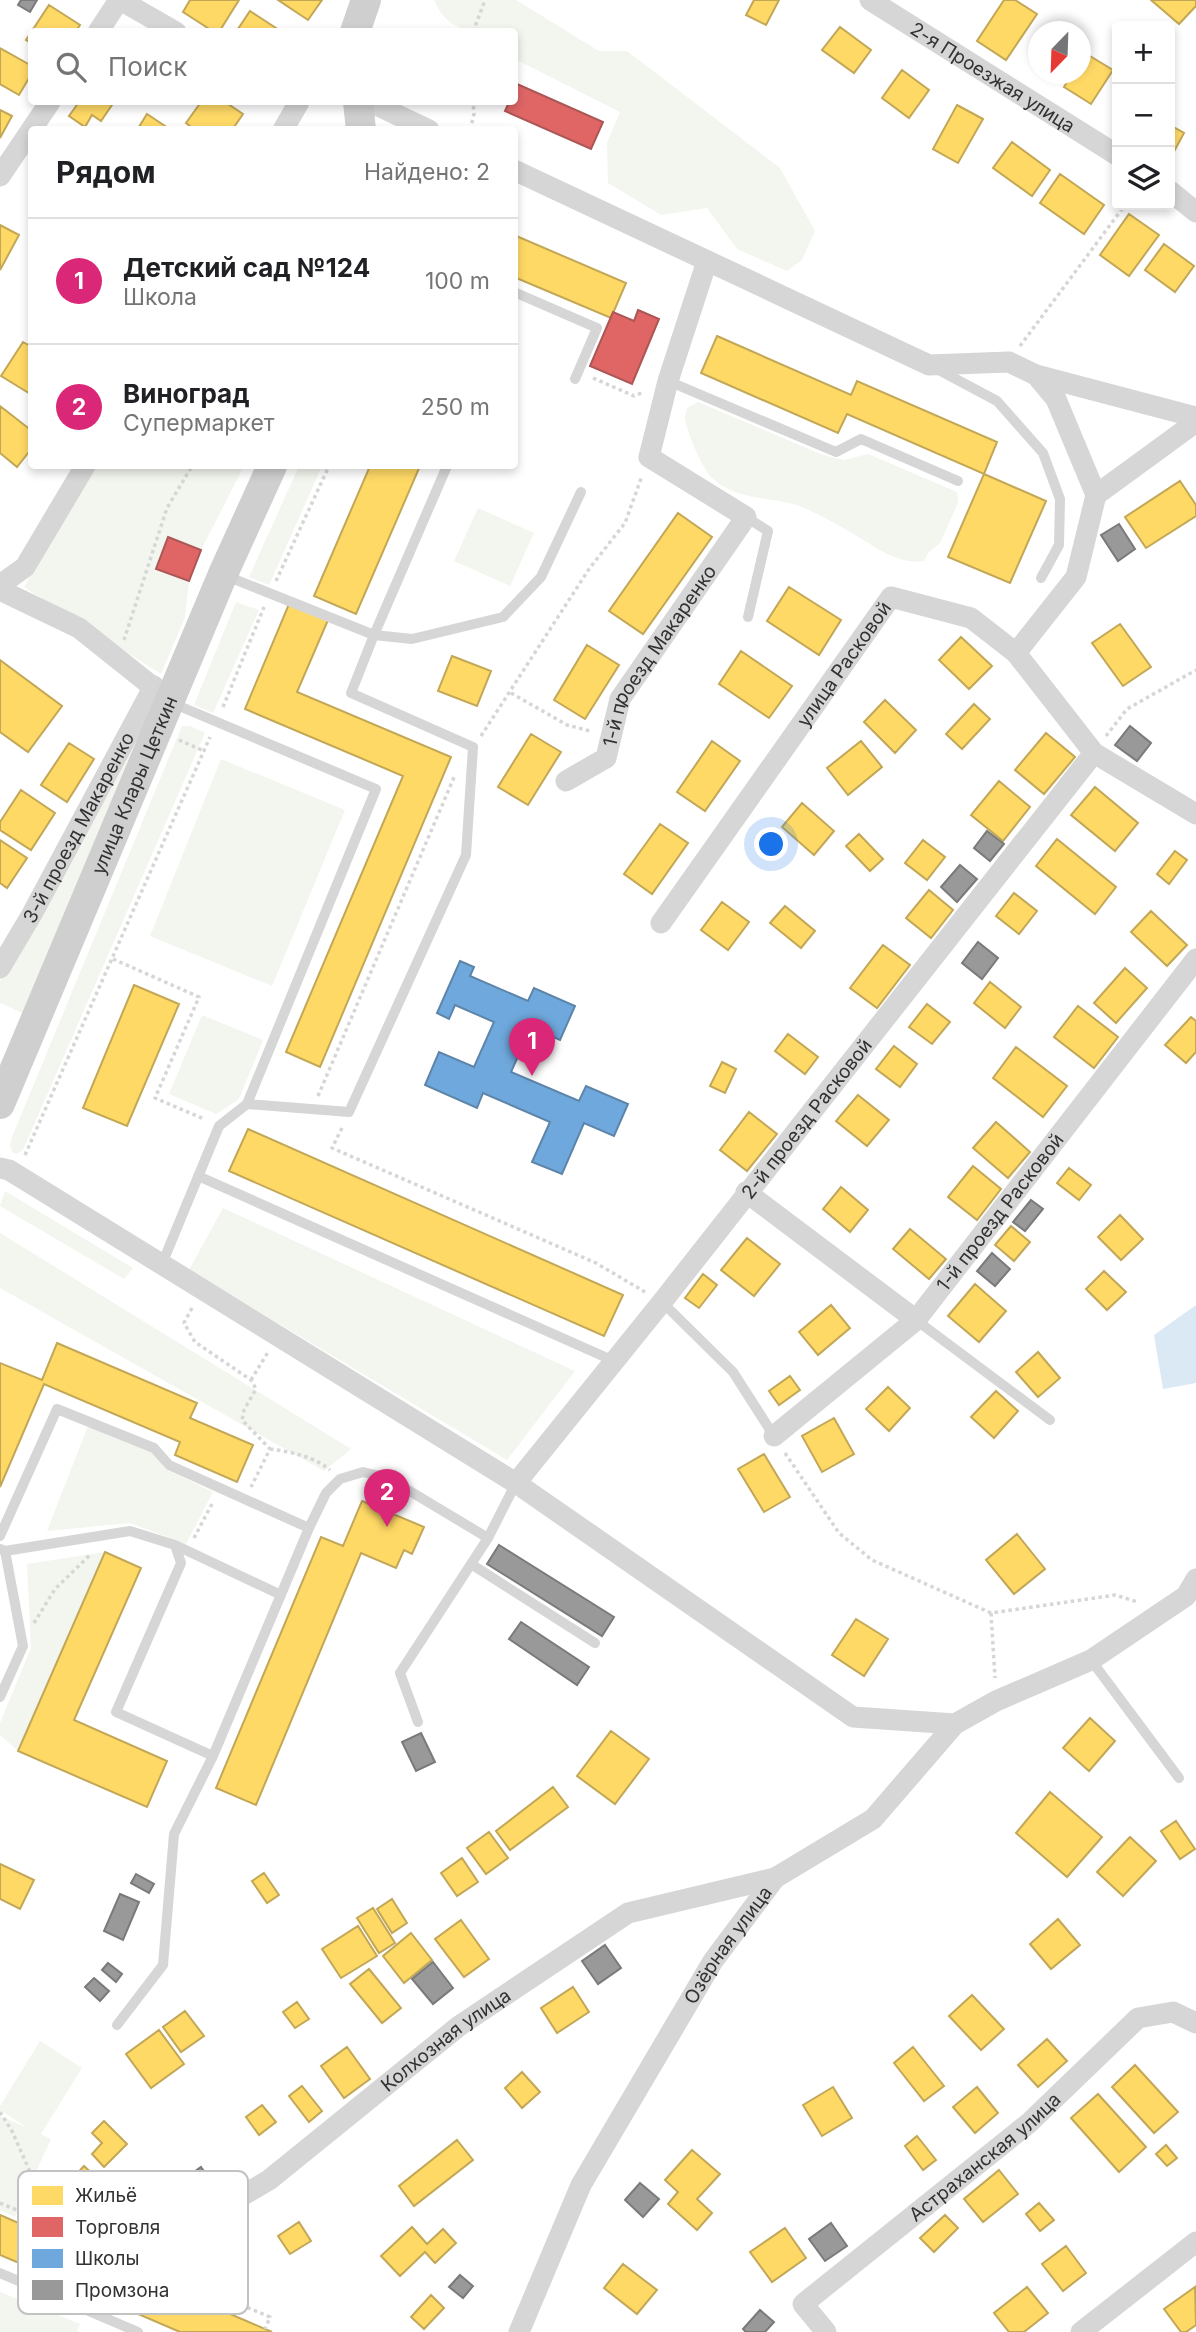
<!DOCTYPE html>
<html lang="ru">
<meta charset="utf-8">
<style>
:root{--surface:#fff;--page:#f2f2f2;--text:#202124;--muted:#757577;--line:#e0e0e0;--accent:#db2777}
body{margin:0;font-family:Inter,sans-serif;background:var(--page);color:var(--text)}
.controls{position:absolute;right:21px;top:21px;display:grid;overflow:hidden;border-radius:7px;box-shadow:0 4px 10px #0003}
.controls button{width:63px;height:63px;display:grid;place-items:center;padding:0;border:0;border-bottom:2px solid var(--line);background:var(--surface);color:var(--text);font:35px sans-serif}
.compass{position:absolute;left:1028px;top:21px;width:63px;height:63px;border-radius:50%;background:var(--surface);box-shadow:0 4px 10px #0003;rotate:203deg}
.you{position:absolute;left:772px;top:845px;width:24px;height:24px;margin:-18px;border:5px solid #fff;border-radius:50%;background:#1a73e8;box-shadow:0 0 0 10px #1a73e833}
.badge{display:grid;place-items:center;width:46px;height:46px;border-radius:50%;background:var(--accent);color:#fff;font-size:23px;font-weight:700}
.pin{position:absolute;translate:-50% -58px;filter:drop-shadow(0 2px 4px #0008)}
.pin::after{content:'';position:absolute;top:37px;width:24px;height:21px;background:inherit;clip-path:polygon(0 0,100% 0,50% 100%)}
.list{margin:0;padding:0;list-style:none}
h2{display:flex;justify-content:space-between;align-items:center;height:91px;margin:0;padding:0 28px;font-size:30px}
h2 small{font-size:23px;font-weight:400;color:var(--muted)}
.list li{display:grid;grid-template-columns:46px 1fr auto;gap:21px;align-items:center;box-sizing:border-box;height:126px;padding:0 28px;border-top:2px solid var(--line)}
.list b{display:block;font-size:26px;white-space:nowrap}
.list p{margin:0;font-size:23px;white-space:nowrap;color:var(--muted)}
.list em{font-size:23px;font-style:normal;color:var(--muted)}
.icon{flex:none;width:38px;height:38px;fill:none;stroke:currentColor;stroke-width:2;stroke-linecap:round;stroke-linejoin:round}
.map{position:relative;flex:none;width:1196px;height:2332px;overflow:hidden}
.search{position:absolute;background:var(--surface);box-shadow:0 4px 10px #0003;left:28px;top:28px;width:490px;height:77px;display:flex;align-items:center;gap:18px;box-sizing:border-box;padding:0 24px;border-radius:7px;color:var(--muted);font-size:26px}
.panel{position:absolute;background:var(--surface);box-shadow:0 4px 10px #0003;left:28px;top:126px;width:490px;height:343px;border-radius:7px}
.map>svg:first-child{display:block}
.green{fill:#f2f6ee}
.water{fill:#dbe9f4}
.homes{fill:#ffd966;stroke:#c2a756;stroke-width:2}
.shops{fill:#e06666;stroke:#ac5656;stroke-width:2}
.schools{fill:#6fa8dc;stroke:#5d85a9;stroke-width:2}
.industry{fill:#999;stroke:#7a7a7a;stroke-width:2}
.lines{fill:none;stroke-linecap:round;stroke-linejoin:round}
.path{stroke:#d6d6d6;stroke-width:3.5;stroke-dasharray:3.5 3.5;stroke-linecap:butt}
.service{stroke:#d6d6d6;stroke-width:10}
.minor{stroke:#d6d6d6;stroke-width:21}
.secondary{stroke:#cfcfcf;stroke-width:30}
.labels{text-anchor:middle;stroke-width:7;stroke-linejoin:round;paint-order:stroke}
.street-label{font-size:19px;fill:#323232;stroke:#fff}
.key{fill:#fff;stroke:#c2c2c2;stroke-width:2}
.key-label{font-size:19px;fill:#323232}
</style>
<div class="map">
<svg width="1196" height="2332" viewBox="0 0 1196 2332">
<rect width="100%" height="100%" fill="#fff"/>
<path class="green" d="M434,0H516L599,51H627L780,168L815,231L802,260L787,271L737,249L707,208L661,215L608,183L607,143L620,112L515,59L514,32C481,32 449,37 434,0Z
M698,402L823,455L844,460L868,454L957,492L958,503L940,543L929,552L924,561C896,565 873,545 850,532C836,524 822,516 807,509C776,495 737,503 711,477C702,467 686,431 685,418C685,416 687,409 687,408Z
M96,466H244L201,550L189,581L185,617L161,674L24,587Z
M299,466H322L269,585L249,577Z
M478,508L534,533L510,586L454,561Z
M236,602L259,610L213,713L194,705Z
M182,726H190L205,733L23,1150L17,1154L13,1153L10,1146L12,1137Z
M132,747L140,749L29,1016L0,1003V981L110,791Z
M221,759L345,810L272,986L150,936Z
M202,1015L263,1040L239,1099L216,1114L169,1094Z
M5,1191L133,1268L124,1279L0,1206Z
M223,1208L575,1371L507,1460L189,1270Z
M0,1233L351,1449L324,1471L0,1288Z
M88,1426L151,1452L165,1469L213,1492L186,1544L130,1523L47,1531Z
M105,1552L18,1751L0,1735V1723L31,1648L27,1564Z
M40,2041L82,2068L41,2134L51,2139L15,2217L0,2210V2116L26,2127L0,2110V2106Z
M0,2292L80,2324L77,2332H0Z"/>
<path class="water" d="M1196,1305V1383L1163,1389L1154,1335Z"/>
<path class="homes" d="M190,0H239L219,32H214L183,12Z
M278,0H322L308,20Z
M754,0H779L766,25L746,15Z
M1004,0H1015L1037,14L1006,60L977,41Z
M1151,0H1196V6L1179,24Z
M49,5L80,25L75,32H32V44L26,40Z
M250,11L282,32H236Z
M840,27L871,50L854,73L822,50Z
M0,48L32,66V73L19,95L0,84Z
M1085,53L1113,70L1091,104L1064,87L1072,74H1080V60Z
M902,70L929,90L909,118L882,98Z
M79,102H114L101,121L92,115L85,127L69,116Z
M201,102H225L243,114L232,130H195L186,123Z
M957,105L983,119L958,163L933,149Z
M0,110L12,116L0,138Z
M147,114L171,130H137Z
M1170,125L1184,133L1170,159Z
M1012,142L1050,170L1032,196L993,168Z
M1060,174L1104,205L1084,234L1040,203Z
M1129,214L1159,235L1129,276L1100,255Z
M0,225L19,235L0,270Z
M514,235L626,283L611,318L514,277Z
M1164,244L1194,266L1175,292L1145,270Z
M717,336L851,395L857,381L997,442L984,474L847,414L838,433L701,373Z
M23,342L32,347V395L1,376Z
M0,406L32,431V448L17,467L0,453Z
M370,466H420L356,614L314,596Z
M984,474L1046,501L1010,583L948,557Z
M1180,481L1196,505V516L1146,548L1125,517Z
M678,513L712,537L643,634L609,611Z
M789,587L841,620L819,655L767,621Z
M289,604L328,620L297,692L451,757L320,1067L286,1052L403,776L245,709Z
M1120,624L1151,667L1123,686L1092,643Z
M961,637L992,666L969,689L939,660Z
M587,645L619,665L585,719L554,700Z
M741,651L792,686L769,718L719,684Z
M452,656L491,671L477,706L438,691Z
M0,660L62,706L28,752L0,732Z
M885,700L916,730L895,753L864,722Z
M974,704L990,719L962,749L946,734Z
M1046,733L1075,757L1044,794L1015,770Z
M531,734L561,752L528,805L498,787Z
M712,741L740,761L705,811L677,792Z
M861,741L882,767L848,795L827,768Z
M69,743L94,759L67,802L41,785Z
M999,781L1030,807L1003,841L971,815Z
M1095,787L1138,823L1115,851L1071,815Z
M21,790L55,813L31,850L0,830V822Z
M802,803L834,831L814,855L782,827Z
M660,824L688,843L652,894L624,874Z
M859,834L883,859L870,871L846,846Z
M1057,839L1116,887L1095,914L1036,866Z
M0,840L27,858L7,888L0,883Z
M923,840L945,857L927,880L905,863Z
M1175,851L1187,860L1169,884L1157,874Z
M929,890L953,910L931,938L906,918Z
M1014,893L1037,911L1019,934L996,916Z
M722,902L749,922L728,950L701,930Z
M785,906L815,931L801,948L770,923Z
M1151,911L1187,945L1167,966L1131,932Z
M883,945L910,965L877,1008L850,988Z
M1125,968L1147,988L1116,1023L1094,1003Z
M990,982L1021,1007L1005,1028L974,1003Z
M134,985L179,1004L127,1126L83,1108Z
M927,1004L950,1022L932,1044L909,1027Z
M1078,1006L1118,1037L1094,1068L1054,1037Z
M1191,1017L1196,1021V1052L1186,1063L1165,1045Z
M788,1034L818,1057L805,1074L775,1051Z
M894,1046L917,1064L900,1087L876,1069Z
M1016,1047L1067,1086L1043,1117L993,1078Z
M722,1062L736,1069L725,1093L710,1086Z
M858,1095L889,1120L867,1146L836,1121Z
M749,1112L777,1134L747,1171L720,1150Z
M996,1122L1030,1152L1008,1178L973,1148Z
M248,1129L623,1295L604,1336L229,1171Z
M973,1166L1001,1189L977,1220L948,1197Z
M1069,1168L1091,1185L1079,1200L1057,1183Z
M841,1187L868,1210L850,1232L823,1209Z
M1120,1215L1143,1239L1121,1260L1098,1237Z
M1011,1226L1030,1242L1014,1261L995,1245Z
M910,1229L946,1259L929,1279L893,1249Z
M747,1238L780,1264L754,1296L721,1270Z
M1104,1271L1126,1292L1107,1310L1086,1289Z
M703,1274L717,1285L699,1308L685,1298Z
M975,1284L1006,1311L979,1342L948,1316Z
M831,1305L850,1328L818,1355L799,1332Z
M57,1343L197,1403L190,1418L253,1445L237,1482L175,1455L180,1442L44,1384L0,1487V1363L42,1380Z
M1038,1352L1060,1378L1038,1397L1016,1372Z
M790,1376L800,1390L779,1405L769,1391Z
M888,1387L910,1408L889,1431L866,1409Z
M996,1391L1018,1411L994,1438L971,1417Z
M834,1418L854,1454L822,1472L802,1436Z
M764,1454L790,1497L764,1512L738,1469Z
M362,1501L424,1527L412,1554L404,1550L396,1568L361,1553L256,1805L216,1788L321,1537L343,1546Z
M1017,1534L1045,1569L1014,1594L986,1560Z
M105,1552L141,1568L74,1720L167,1761L147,1807L18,1751Z
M856,1619L888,1639L864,1676L832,1655Z
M1090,1718L1115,1741L1089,1771L1063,1748Z
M611,1731L649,1759L615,1804L577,1776Z
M553,1787L568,1807L510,1850L496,1831Z
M1050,1792L1102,1837L1067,1877L1016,1833Z
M1176,1821L1195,1849L1180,1859L1161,1831Z
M489,1832L508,1858L486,1874L467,1848Z
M1130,1837L1156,1861L1123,1896L1097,1872Z
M462,1858L478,1882L457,1896L441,1873Z
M0,1864L34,1880L20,1909L0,1899Z
M264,1873L279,1895L267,1903L252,1881Z
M392,1899L407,1923L392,1933L377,1909Z
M373,1908L395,1943L379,1953L357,1918Z
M1058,1919L1080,1945L1051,1969L1030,1944Z
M461,1920L489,1959L464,1977L435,1939Z
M358,1926L377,1956L341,1978L322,1949Z
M411,1933L432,1960L404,1983L383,1956Z
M369,1969L401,2008L382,2023L350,1984Z
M573,1987L589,2012L557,2033L541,2008Z
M972,1995L1004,2029L981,2050L949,2016Z
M297,2002L309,2019L295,2028L283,2012Z
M185,2011L204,2036L181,2052L163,2027Z
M159,2030L184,2064L151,2088L126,2054Z
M1047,2039L1067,2061L1038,2087L1018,2065Z
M347,2047L370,2079L344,2098L321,2066Z
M913,2047L944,2086L924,2101L894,2063Z
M1135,2065L1178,2112L1154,2133L1112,2087Z
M522,2072L540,2092L522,2108L505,2088Z
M302,2086L322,2111L309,2122L289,2096Z
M833,2087L852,2118L822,2136L803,2105Z
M977,2087L998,2113L975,2133L953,2107Z
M1098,2094L1146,2147L1119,2172L1071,2118Z
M262,2105L276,2122L259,2135L246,2117Z
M104,2121L127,2144L104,2167L92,2154L102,2143L92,2133Z
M917,2136L936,2160L923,2170L905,2146Z
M457,2140L473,2160L414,2206L399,2186Z
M1166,2145L1177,2158L1167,2166L1156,2154Z
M692,2150L720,2174L697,2199L712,2213L697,2230L668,2204L678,2192L665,2180Z
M84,2166L110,2190L88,2214L62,2190Z
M999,2170L1018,2194L983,2222L964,2199Z
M1039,2203L1054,2220L1040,2231L1026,2214Z
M0,2215L30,2228L272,2332H180L24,2265L0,2255Z
M945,2215L958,2228L934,2252L920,2238Z
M299,2222L311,2241L290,2254L278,2236Z
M412,2227L427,2244L443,2229L456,2243L435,2263L425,2252L400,2276L381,2256Z
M785,2228L806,2258L772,2282L750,2252Z
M1066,2246L1086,2273L1063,2291L1042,2264Z
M623,2264L657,2290L637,2314L604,2288Z
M1027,2287L1048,2313L1024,2332H1009L994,2313Z
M1195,2287L1196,2325L1186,2332H1181L1164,2309Z
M431,2295L444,2308L424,2329L411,2317Z"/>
<path class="shops" d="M517,84L603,122L591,149L505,111L509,102H514Z
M638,310L659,319L632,384L590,366L613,312L634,321Z
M168,537L201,550L189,581L156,569Z"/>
<path class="schools" d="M460,961L474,967L470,976L528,1001L534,988L575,1006L560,1040L531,1027L511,1072L579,1101L586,1086L628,1104L614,1136L584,1123L562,1174L532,1162L550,1122L483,1093L477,1108L425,1085L439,1052L474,1067L494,1022L455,1005L449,1019L437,1013Z"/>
<path class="industry" d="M21,0H37L30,12L18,5Z
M1119,524L1135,549L1118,561L1101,535Z
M1130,726L1151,743L1137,761L1115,745Z
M987,831L1004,844L990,861L974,848Z
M960,865L977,879L957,902L941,887Z
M978,942L998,958L982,979L962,963Z
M1031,1200L1043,1209L1025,1231L1013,1222Z
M992,1253L1010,1269L995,1286L977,1271Z
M499,1545L614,1617L602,1636L487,1564Z
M521,1622L589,1667L577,1685L509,1639Z
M421,1733L435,1762L416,1771L402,1742Z
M136,1874L154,1884L149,1893L131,1883Z
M120,1894L139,1902L123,1940L104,1931Z
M605,1945L621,1968L598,1984L582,1961Z
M433,1962L453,1988L433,2004L412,1979Z
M108,1963L122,1974L116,1982L102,1970Z
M94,1978L109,1991L100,2001L85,1987Z
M201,2167L217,2189L203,2199L187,2177Z
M640,2183L659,2199L643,2217L625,2200Z
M831,2223L847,2246L825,2261L809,2239Z
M460,2275L473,2286L463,2298L449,2287Z
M760,2310L774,2322L765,2332H746L743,2329Z"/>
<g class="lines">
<path class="path" d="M473,32L485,0
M470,130L474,114L473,102
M1020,346L1125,205
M593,378L634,396L644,392
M276,581L329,466
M124,640L167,508L192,466
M511,693L567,725L590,731
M223,707L264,607
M481,736L589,569L625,523L642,476
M1106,736L1127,709L1196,670
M179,740L204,751
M113,959L199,997L155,1098L204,1119
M318,1096L455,775
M342,1128L332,1148L596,1263L645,1292
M25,1155L210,737
M192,1308L184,1323L195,1342L251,1380L256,1389L244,1410L242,1420L270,1449L251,1487
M251,1380L268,1352
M270,1449C291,1452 313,1456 330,1470
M785,1453L839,1533L872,1560L991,1613L1115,1595L1138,1602
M194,1538L213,1502
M991,1613L995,1678
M34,1623L55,1589L91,1554
M0,2112L12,2131L53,2224
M0,2203L130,2258
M170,2275L270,2317L265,2329"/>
<path class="service" d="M514,292L597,328L575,379
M937,369L997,401L1043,453L1060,499L1059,545L1041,578
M668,381L836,452L861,439L958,481
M447,466L374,635L412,639L503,617L541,577L581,492
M746,517L768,531L748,617
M224,575L374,635L351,693L473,747L466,855L349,1112L247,1104
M198,1176L614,1361
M162,1264L219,1126L247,1104L376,789L172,703
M662,1302L733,1372L774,1436
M916,1320L1050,1420
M0,1536L57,1409L154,1448L169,1465L309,1528L326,1493L340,1479L363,1472L388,1478L488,1538L516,1483
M175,1545L281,1595
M0,1549L5,1551L23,1646L0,1697
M5,1551L130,1531L175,1545L181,1563L116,1712L213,1756
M471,1564L595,1643
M1091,1660L1179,1778
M418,1722L400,1673L488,1538
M117,2025L163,1965L174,1834L213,1756L309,1528
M0,2273L138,2332"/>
<g class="minor">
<path d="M120,0L176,32"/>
<path id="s1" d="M870,0L1117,155"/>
<path d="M98,32L119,0"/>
<path d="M370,102L429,130"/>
<path d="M283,130L299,102"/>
<path d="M514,170L929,365L1009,362L1036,375L1196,417"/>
<path d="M0,176L50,102"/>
<path d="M1170,191L1196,212"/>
<path d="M1036,375L1056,399L1096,495"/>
<path d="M0,585L25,567L85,466"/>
<path d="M0,590L79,628L163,695"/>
<path d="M1016,653L1094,753L1196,814"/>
<path id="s2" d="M566,781L606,758L620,699L746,517L649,457L668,381L707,261"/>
<path id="s3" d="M661,923L891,597L971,618L1016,653L1076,577L1096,495L1196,422"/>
<path id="s4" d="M0,968L32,914L154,686"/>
<path d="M0,1168L9,1170L516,1483L853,1717L955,1724"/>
<path d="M746,1192L916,1320"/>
<path id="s5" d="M774,1436L916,1320L1196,959"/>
<path id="s6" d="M516,1483L662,1302L1094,753"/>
<path id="s7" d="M149,2266L197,2222L269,2180L459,2026L628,1913L775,1878"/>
<path id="s8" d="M519,2332L581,2185L713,1961L775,1878L873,1819L955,1724L996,1701L1091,1660L1186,1596L1196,1579"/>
<path id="s9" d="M826,2332L803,2304L1029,2123L1138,2018L1173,2012L1196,2023"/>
<path d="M1081,2332L1196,2242"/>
</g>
<g class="secondary">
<path d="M355,32L366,0"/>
<path d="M358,102L361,130"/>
<path id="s10" d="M0,1104L223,574L272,466"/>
</g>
</g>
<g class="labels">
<g class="street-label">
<text dy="7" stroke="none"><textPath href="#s1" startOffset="145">2-я Проезжая улица</textPath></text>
<text dy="7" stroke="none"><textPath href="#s2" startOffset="163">1-й проезд Макаренко</textPath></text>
<text dy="7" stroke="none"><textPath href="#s3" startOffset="317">улица Расковой</textPath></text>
<text dy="7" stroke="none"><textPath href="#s10" startOffset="346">улица Клары Цеткин</textPath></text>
<text dy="7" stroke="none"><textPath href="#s4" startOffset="161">3-й проезд Макаренко</textPath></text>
<text dy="7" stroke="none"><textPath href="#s6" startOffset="466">2-й проезд Расковой</textPath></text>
<text dy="7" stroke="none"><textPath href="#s5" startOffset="320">1-й проезд Расковой</textPath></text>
<text dy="7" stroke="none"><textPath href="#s8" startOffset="441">Озёрная улица</textPath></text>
<text dy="7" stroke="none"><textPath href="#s7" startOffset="374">Колхозная улица</textPath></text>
<text dy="7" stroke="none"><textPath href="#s9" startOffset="270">Астраханская улица</textPath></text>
</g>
</g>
<rect x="18" y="2171" width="230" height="143" rx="10" class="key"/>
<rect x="32" y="2186" width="31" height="19" fill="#ffd966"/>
<rect x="32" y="2217" width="31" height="20" fill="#e06666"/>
<rect x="32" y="2249" width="31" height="19" fill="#6fa8dc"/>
<rect x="32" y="2280" width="31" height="20" fill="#999"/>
<g class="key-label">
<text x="75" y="2202">Жильё</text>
<text x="75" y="2234">Торговля</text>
<text x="75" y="2265">Школы</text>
<text x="75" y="2297">Промзона</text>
</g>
</svg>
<div class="controls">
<button>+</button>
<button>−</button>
<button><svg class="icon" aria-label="layers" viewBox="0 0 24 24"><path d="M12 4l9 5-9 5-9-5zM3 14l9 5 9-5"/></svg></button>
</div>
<svg class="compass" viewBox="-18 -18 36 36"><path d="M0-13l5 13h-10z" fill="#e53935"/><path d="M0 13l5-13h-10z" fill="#757577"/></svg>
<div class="you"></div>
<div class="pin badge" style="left:532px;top:1076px">1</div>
<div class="pin badge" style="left:387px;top:1527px">2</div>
<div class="search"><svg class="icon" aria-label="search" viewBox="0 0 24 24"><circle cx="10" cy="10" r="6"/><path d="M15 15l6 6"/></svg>Поиск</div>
<section class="panel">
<h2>Рядом<small>Найдено: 2</small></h2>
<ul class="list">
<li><span class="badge">1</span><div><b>Детский сад №124</b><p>Школа</p></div><em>100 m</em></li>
<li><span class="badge">2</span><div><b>Виноград</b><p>Супермаркет</p></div><em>250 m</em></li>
</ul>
</section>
</div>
